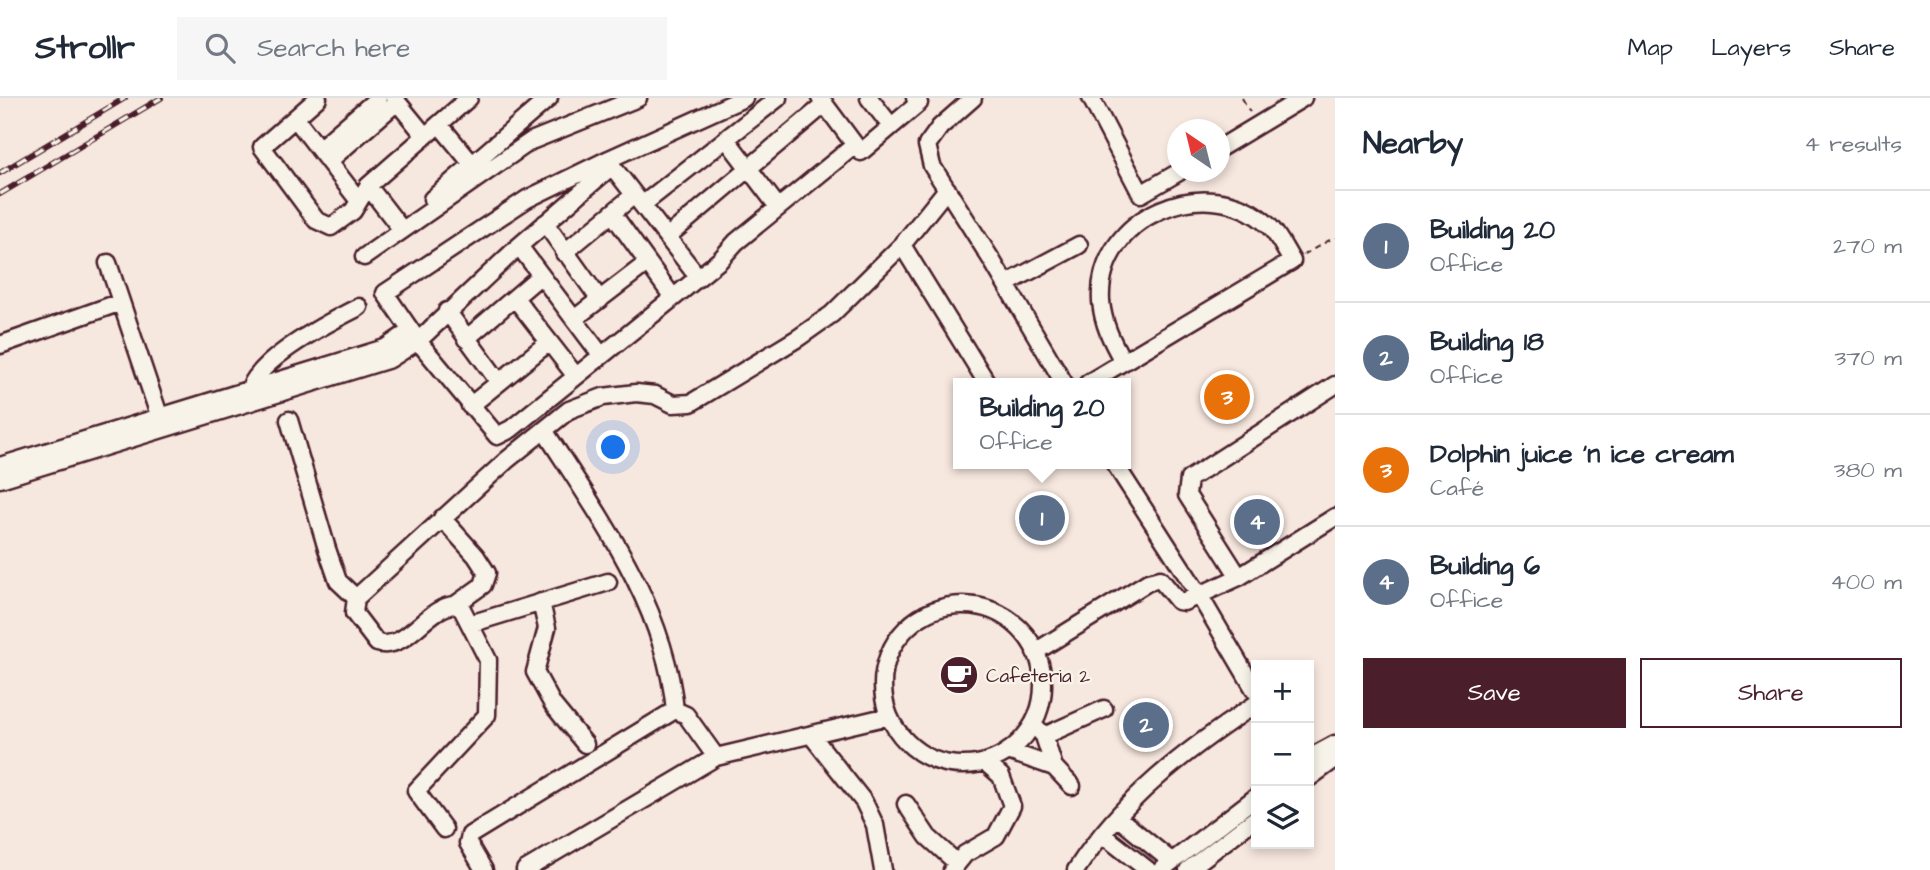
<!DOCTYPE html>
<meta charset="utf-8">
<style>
:root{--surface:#fff;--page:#f6f6f7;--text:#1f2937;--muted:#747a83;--line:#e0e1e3;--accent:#4a1f2b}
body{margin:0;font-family:"Architects Daughter",sans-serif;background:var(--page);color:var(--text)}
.controls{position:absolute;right:21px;bottom:21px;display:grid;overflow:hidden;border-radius:0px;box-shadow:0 4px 10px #0003}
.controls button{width:63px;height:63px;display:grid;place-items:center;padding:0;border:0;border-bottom:2px solid var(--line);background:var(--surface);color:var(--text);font:35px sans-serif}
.compass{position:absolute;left:1167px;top:21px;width:63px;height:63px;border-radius:50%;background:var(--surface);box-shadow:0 4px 10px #0003;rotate:325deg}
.you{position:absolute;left:614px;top:350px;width:24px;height:24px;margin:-18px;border:5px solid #fff;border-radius:50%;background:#1a73e8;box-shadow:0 0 0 10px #1a73e833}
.badge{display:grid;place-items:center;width:46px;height:46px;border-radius:50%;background:var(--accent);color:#fff;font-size:23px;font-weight:700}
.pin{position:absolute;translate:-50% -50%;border:4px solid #fff;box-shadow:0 2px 7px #0006}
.popup{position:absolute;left:953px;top:280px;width:178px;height:91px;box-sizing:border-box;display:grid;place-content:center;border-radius:0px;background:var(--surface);filter:drop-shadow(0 2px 5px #0005);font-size:23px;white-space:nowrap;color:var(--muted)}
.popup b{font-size:26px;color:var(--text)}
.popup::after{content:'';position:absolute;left:50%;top:100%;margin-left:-14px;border:14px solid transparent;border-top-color:var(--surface)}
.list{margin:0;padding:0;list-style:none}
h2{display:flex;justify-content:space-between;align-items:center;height:91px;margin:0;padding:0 28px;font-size:30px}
h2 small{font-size:23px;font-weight:400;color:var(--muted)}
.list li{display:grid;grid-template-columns:46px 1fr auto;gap:21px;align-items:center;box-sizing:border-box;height:112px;padding:0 28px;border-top:2px solid var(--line)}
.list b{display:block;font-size:26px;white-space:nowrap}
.list p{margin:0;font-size:23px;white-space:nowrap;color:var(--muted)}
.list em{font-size:23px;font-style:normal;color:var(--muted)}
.actions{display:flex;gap:14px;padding:21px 28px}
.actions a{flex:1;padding:16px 0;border:2px solid var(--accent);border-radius:0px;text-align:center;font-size:24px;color:var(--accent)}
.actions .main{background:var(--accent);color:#fff}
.icon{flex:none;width:38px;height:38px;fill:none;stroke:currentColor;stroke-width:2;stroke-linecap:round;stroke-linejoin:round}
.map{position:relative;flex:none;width:1335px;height:772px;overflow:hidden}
header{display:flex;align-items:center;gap:42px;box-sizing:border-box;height:98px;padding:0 35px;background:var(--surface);border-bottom:2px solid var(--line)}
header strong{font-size:33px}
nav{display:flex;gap:38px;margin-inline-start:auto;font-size:24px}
.search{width:490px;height:63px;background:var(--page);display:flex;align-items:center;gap:18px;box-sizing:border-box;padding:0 24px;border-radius:0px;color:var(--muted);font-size:26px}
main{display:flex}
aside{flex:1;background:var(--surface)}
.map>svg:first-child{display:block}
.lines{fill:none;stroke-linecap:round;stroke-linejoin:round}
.minor-casing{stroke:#4a1f2b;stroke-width:21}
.path{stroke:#4a1f2b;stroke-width:2;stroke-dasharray:7 5;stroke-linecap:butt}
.minor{stroke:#f7f3e8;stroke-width:16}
.rail-casing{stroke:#4a1f2b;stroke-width:6}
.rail{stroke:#f7f3e8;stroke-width:3.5;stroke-dasharray:10;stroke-linecap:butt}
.labels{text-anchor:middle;stroke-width:5;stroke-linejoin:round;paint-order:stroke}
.poi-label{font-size:19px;fill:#4a1f2b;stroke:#f7f3e8;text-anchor:start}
</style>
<header>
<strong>Strollr</strong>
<div class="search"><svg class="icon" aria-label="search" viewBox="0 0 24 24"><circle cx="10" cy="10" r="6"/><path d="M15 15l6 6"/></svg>Search here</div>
<nav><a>Map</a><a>Layers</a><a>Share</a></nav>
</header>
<main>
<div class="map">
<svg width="1335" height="772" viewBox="0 0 1335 772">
<rect width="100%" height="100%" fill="#f7e8df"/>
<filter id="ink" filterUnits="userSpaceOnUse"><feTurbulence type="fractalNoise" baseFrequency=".0143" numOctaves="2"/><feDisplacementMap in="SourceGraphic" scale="14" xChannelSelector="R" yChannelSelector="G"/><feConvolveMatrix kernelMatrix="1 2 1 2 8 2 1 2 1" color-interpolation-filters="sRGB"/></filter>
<g filter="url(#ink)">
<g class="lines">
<g class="minor-casing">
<path id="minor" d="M318,0L262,49L316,122L331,129L353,113L368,88L469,0
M394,0L425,38
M869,0L891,28
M973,0L940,29L927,47L932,68L991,161L1064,285
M1091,0L1141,96L1179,74
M295,20L359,103
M439,26L472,66
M727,42L778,109
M855,47L861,54L919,5L915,0
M1220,50L1303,0
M319,51L378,0
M609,61L527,101L385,195L418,243L497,338L511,331L720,162L736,144L855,47L820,0
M329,63L397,4
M612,68L609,61L744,0
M368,88L402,132
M432,101L549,0
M642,107L778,0
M612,115L672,198
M545,125L600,202
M667,139L825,6
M902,147L987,285
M519,148L601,257
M564,155L634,97
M364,159L531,43L638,0
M108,165L157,311
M1006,186L1079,147
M515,200L575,277
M447,213L499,284
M574,221L647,165
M466,241L541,177
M0,247L121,204
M1088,285L1292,163C1285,152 1278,136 1268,127C1208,71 1096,118 1101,203C1103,226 1112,244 1123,263
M249,292C260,260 329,224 359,209
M470,308L549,244
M289,322L327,451L338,483L356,500
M544,332C600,419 665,507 675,612
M1115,366L1198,495L1256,594
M0,368L385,250L410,233
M0,381L390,261L418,243L519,148L612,68L698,179
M442,420L476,458L487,475L483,487L455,507
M1239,479L1187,397L1189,381L1335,287
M541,504L547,530L535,574L553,607L585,646
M883 587a80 80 0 1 1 160 0a80 80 0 1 1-160 0Z
M470,526L608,484
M1035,554L1148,484L1160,481L1178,503L1184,504L1239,479L1335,419
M1037,630L1044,638L1054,669
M812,638L864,704L875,727L883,772
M1044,638L1104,611
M1008,653L1054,669L1072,688
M1309,660L1335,646
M1309,680L1335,661
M906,706L928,739L957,765
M1117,719L1171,763
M444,731L416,693L487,617L488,562L462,511L455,507C427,508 407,554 377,545L354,515L356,500L507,362L569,312L603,299L636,295L655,297L673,306L691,305L798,240L832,216L902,147L947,91
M1102,736L1148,772
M484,772L468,745L470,737L675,612L686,617L716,659
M525,772L716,659L889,618
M952,772L965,756L996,738L1012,708L1001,678L985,664
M1076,772C1122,701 1186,652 1256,606
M1161,772L1256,699
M1188,772L1256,720"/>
</g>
<path class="path" d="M1242,0L1250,14
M1303,157L1335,139"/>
<use href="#minor" class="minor"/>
<g class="rail-casing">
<path id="rail" d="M0,75L125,0
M0,96L161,0"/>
</g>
<use href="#rail" class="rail"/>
</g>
</g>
<defs>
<g id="cafe-disc" transform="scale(2.0125)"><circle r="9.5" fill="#4a1f2b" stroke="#f7f3e8"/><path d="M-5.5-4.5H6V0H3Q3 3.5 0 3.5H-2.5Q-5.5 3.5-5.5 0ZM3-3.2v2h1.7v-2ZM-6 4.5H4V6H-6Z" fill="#fff"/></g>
</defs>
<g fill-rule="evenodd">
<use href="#cafe-disc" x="959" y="577"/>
</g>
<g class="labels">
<g class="poi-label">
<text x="986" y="584">Cafeteria 2</text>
</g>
</g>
</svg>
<div class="controls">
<button>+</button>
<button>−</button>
<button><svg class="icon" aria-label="layers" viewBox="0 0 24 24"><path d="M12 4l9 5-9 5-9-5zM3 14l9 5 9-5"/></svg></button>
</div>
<svg class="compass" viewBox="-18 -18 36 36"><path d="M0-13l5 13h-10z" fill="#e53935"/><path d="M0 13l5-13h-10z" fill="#747a83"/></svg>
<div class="you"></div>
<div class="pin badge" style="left:1042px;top:420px;background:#5c6f8a">1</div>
<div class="popup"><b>Building 20</b>Office</div>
<div class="pin badge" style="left:1146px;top:627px;background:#5c6f8a">2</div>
<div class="pin badge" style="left:1227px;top:299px;background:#e8710a">3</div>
<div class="pin badge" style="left:1257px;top:424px;background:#5c6f8a">4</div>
</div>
<aside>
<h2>Nearby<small>4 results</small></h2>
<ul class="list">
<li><span class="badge" style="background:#5c6f8a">1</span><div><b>Building 20</b><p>Office</p></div><em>270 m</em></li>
<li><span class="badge" style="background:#5c6f8a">2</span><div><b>Building 18</b><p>Office</p></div><em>370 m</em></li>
<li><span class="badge" style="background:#e8710a">3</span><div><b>Dolphin juice 'n ice cream</b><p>Café</p></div><em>380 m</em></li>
<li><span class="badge" style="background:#5c6f8a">4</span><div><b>Building 6</b><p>Office</p></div><em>400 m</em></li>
</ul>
<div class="actions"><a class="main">Save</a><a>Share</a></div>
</aside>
</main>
